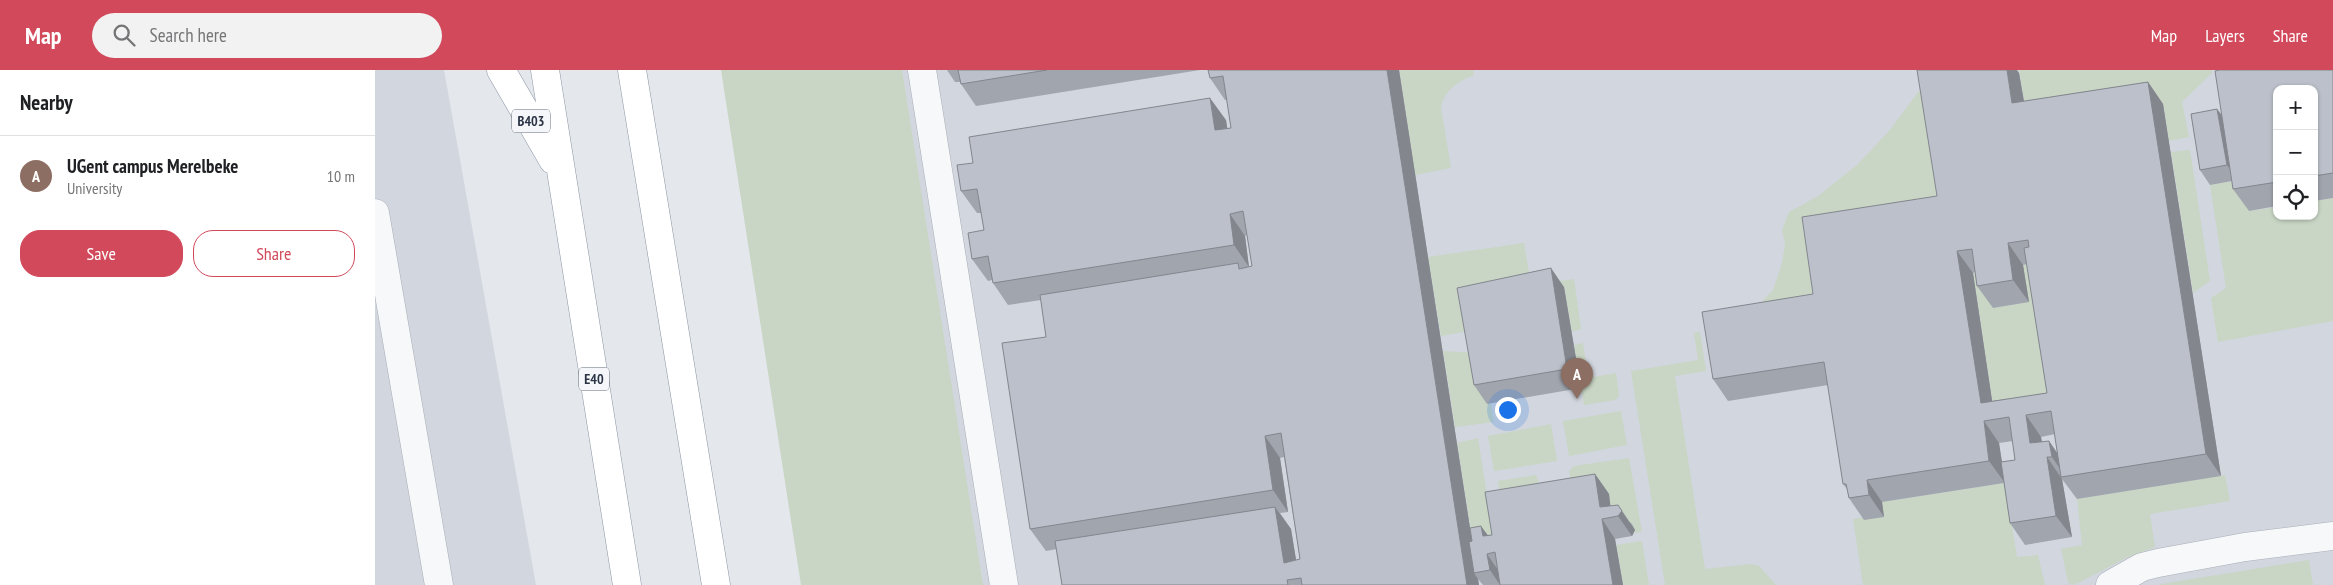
<!DOCTYPE html>
<meta charset="utf-8">
<style>
:root{--surface:#fff;--page:#f2f2f2;--text:#202124;--muted:#757577;--line:#e0e0e0;--accent:#d1495b}
body{margin:0;font-family:"PT Sans Narrow",sans-serif;background:var(--page);color:var(--text)}
.controls{position:absolute;right:15px;top:15px;display:grid;overflow:hidden;border-radius:10px;box-shadow:0 1px 4px #0004}
.controls button{width:45px;height:45px;display:grid;place-items:center;padding:0;border:0;border-bottom:1px solid var(--line);background:var(--surface);color:var(--text);font:25px sans-serif}
.you{position:absolute;left:1132px;top:339px;width:18px;height:18px;margin:-12px;border:4px solid #fff;border-radius:50%;background:#1a73e8;box-shadow:0 0 0 8px #1a73e833}
.badge{display:grid;place-items:center;width:32px;height:32px;border-radius:50%;background:var(--accent);color:#fff;font-size:16px;font-weight:700}
.pin{position:absolute;translate:-50% -41px;filter:drop-shadow(0 1px 2px #0008)}
.pin::after{content:'';position:absolute;top:26px;width:18px;height:15px;background:inherit;clip-path:polygon(0 0,100% 0,50% 100%)}
.list{margin:0;padding:0;list-style:none}
h2{display:flex;justify-content:space-between;align-items:center;height:65px;margin:0;padding:0 20px;font-size:21px}
h2 small{font-size:16px;font-weight:400;color:var(--muted)}
.list li{display:grid;grid-template-columns:32px 1fr auto;gap:15px;align-items:center;box-sizing:border-box;height:80px;padding:0 20px;border-top:1px solid var(--line)}
.list b{display:block;font-size:19px;white-space:nowrap}
.list p{margin:0;font-size:16px;white-space:nowrap;color:var(--muted)}
.list em{font-size:16px;font-style:normal;color:var(--muted)}
.actions{display:flex;gap:10px;padding:15px 20px}
.actions a{flex:1;padding:11px 0;border:1px solid var(--accent);border-radius:20px;text-align:center;font-size:18px;color:var(--accent)}
.actions .main{background:var(--accent);color:#fff}
.icon{flex:none;width:28px;height:28px;fill:none;stroke:currentColor;stroke-width:2;stroke-linecap:round;stroke-linejoin:round}
.map{position:relative;flex:none;width:1958px;height:515px;overflow:hidden}
header{display:flex;align-items:center;gap:30px;box-sizing:border-box;height:70px;padding:0 25px;background:var(--accent);color:#fff}
header strong{font-size:24px}
nav{display:flex;gap:28px;margin-inline-start:auto;font-size:18px}
.search{width:350px;height:45px;background:var(--page);display:flex;align-items:center;gap:12px;box-sizing:border-box;padding:0 18px;border-radius:28px;color:var(--muted);font-size:19px}
main{display:flex}
aside{flex:1;background:var(--surface)}
.map>svg:first-child{display:block}
.built{fill:#d2d6de;fill-rule:evenodd}
.green{fill:#c9d6c5}
.lines{fill:none;stroke-linecap:round;stroke-linejoin:round}
.minor-casing{stroke:#a9aeb7;stroke-width:29}
.highway-casing{stroke:#8b94a3;stroke-width:29}
.minor{stroke:#f7f8fa;stroke-width:28}
.highway{stroke:#fff;stroke-width:28}
.wall{fill:#a1a5ae;fill-rule:evenodd}
.shaded-wall{fill:#83868d}
.building{fill:#bbc0ca;stroke:#83868d;fill-rule:evenodd}
.labels{text-anchor:middle;stroke-width:5;stroke-linejoin:round;paint-order:stroke}
.shield{fill:#f4f6f9;stroke:#676e7b;stroke-width:1}
.shield-label{font-size:14px;font-weight:bold;fill:#2b3445}
</style>
<header>
<strong>Map</strong>
<div class="search"><svg class="icon" aria-label="search" viewBox="0 0 24 24"><circle cx="10" cy="10" r="6"/><path d="M15 15l6 6"/></svg>Search here</div>
<nav><a>Map</a><a>Layers</a><a>Share</a></nav>
</header>
<main>
<aside>
<h2>Nearby<small></small></h2>
<ul class="list">
<li><span class="badge" style="background:#8d6e63">A</span><div><b>UGent campus Merelbeke</b><p>University</p></div><em>10 m</em></li>
</ul>
<div class="actions"><a class="main">Save</a><a>Share</a></div>
</aside>
<div class="map">
<svg width="1958" height="515" viewBox="0 0 1958 515">
<rect width="100%" height="100%" fill="#e4e7ec"/>
<path class="built" d="M0,0H69L161,515H0Z
M392,0H1958V515H476ZM1902,19H1939V146H1902Z"/>
<path class="green" d="M346,0H527L608,515H426Z
M1024,0H1098L1099,5C1083,11 1070,20 1066,37L1076,98L1040,105Z
M1644,0H1836L1837,3L1807,32L1814,67L1794,71L1788,34L1653,55Z
M1544,21L1548,23L1567,149L1454,246L1379,240L1398,220L1407,193L1410,174L1407,160L1414,142L1443,126L1482,95L1514,61Z
M1815,80L1835,211L1818,223L1796,82Z
M1863,110L1874,141L1902,137V146H1939V131L1958,128V251L1843,272L1836,228L1851,218L1835,115Z
M1149,173L1156,215L1199,209L1206,259L1197,262L1189,217L1099,260L1066,266L1053,187Z
M1668,192L1688,345L1621,355L1598,203L1612,201L1618,238L1653,232L1648,195Z
M1325,262L1331,301L1300,306L1330,499L1376,494L1384,496L1401,515H1290L1256,301L1323,290L1319,263Z
M1208,273L1213,308L1241,303L1244,325L1241,330L1209,335L1199,275Z
M1068,281L1104,283L1112,334H1116L1119,352L1080,357Z
M1246,341L1252,375L1194,386L1188,351Z
M1176,354L1182,391L1119,401L1113,366Z
M1103,368L1120,475L1101,493L1082,373Z
M1254,388L1267,462L1260,463L1257,454L1196,412L1194,401L1199,396Z
M1161,405L1165,415L1127,441L1123,411Z
M1850,405L1855,431L1775,444L1780,477L1751,488L1703,513L1697,515L1693,512L1686,479L1707,475L1702,429Z
M1630,413L1642,487L1663,485L1670,515H1488L1478,449L1489,447L1507,432Z
M1267,471L1274,515H1248L1241,475Z
M1934,490L1938,515H1783L1786,514Z"/>
<g class="lines">
<g class="minor-casing">
<path id="minor" d="M547,0L629,515
M0,143L64,515
M1735,515L1767,497L1783,493L1870,477L1958,466"/>
</g>
<g class="highway-casing">
<path id="highway" d="M126,0L178,90
M170,0L252,515
M257,0L341,515"/>
</g>
<use href="#minor" class="minor"/>
<use href="#highway" class="highway"/>
</g>
<path class="wall" d="M572,0H825L601,36L586,14L585,12H580Z
M833,0H1024L1095,458L1113,465H1117L1220,404L1234,424L1235,436L1257,454L1260,460L1257,466L1240,469L1248,515H1108L1103,509L1104,515H687L682,479L671,481L655,459L671,267L666,230L633,235L618,213L617,210L613,211L597,189L609,160L606,143H602L586,121L851,50L852,58H856L852,30H850L835,8ZM872,165L877,196L874,197L870,166ZM909,387L925,489L921,490L916,459L905,443L913,442L905,388Z
M1844,0H1958V128L1939,131V19H1902V136L1874,141L1858,119L1857,111L1835,115L1825,100L1816,44L1842,39L1847,45L1840,1Z
M1644,3L1649,31L1773,12L1788,34L1846,406L1702,429L1687,409L1697,467L1650,475L1635,453L1629,413L1507,432L1509,447L1489,450L1474,428L1472,419L1468,414L1453,315L1353,331L1338,309L1438,224L1562,126ZM1652,194L1672,323L1617,331L1598,203L1600,202L1602,216L1618,238L1654,232L1648,195ZM1680,364L1682,383L1674,371L1667,372L1666,367ZM1638,371L1640,390L1627,392L1624,373Z
M1189,217L1206,318L1112,334L1099,315Z"/>
<path class="shaded-wall" d="M1012,0H1024L1102,503H1099L1103,509L1104,515H1092Z
M1632,0H1642L1644,3L1653,55L1637,33Z
M1773,12L1788,34L1846,406L1831,384Z
M835,28L851,50L856,82L840,60Z
M1842,39L1852,53L1863,110L1852,95Z
M855,144L870,166L874,197L859,175Z
M1633,173L1648,195L1654,232L1638,210Z
M1582,181L1598,203L1620,350L1606,333Z
M1176,198L1189,217L1206,318L1192,299Z
M1651,345L1666,367L1671,395L1655,373Z
M1609,351L1624,373L1630,413L1614,391Z
M890,366L905,388L913,442L898,420Z
M1674,371L1689,393L1690,406L1677,387Z
M1672,387L1687,409L1697,467L1681,446Z
M1220,404L1234,424L1237,448L1225,437Z
M1492,410L1507,432L1509,447L1494,425Z
M1243,435L1260,460L1257,466L1243,446Z
M900,437L916,459L924,508L909,493Z
M1227,449L1240,469L1248,515H1238Z
M1106,456L1120,475L1108,466Z
M1112,484L1125,503V515L1115,500Z"/>
<path class="building" d="M583,0H672L586,14Z
M833,0H1012L1092,515H927L926,508L912,510L913,515H687L680,471L900,437L909,493L925,489L906,363L890,366L898,420L655,459L627,273L671,267L665,225L863,193L864,199L877,196L868,141L855,144L859,175L618,213L613,186L597,189L593,163L609,160L602,119L586,121L582,95L598,93L594,67L835,28L840,60L856,58L848,6L835,8Z
M1542,0H1632L1637,33L1773,12L1831,384L1686,407L1676,341L1651,345L1655,373L1674,371L1677,387H1672L1681,446L1635,453L1626,392L1640,390L1634,347L1609,351L1614,391L1492,410L1494,425L1474,428L1471,414H1468L1449,292L1338,309L1327,242L1438,224L1427,147L1562,126ZM1653,170L1654,177L1649,178L1672,323L1606,333L1582,181L1597,179L1602,216L1638,210L1633,173Z
M1844,0H1958V103L1939,106V19H1902V112L1858,119L1840,1Z
M1842,39L1852,95L1825,100L1816,44Z
M1176,198L1192,299L1099,315L1082,218Z
M1220,404L1225,437L1243,435L1247,441L1243,446L1227,449L1238,515H1125L1120,482L1112,484L1115,500L1099,503L1094,472L1097,471L1095,458L1106,456L1108,466L1117,465L1110,422Z"/>
<g class="labels">
<g class="shield">
<rect x="137" y="39.5" width="38" height="23" rx="4"/>
<rect x="204" y="297.5" width="30" height="23" rx="4"/>
</g>
<g class="shield-label">
<text x="156" y="56">B403</text>
<text x="219" y="314">E40</text>
</g>
</g>
</svg>
<div class="controls">
<button>+</button>
<button>−</button>
<button><svg class="icon" aria-label="locate" viewBox="0 0 24 24"><circle cx="12" cy="12" r="6"/><path d="M12 2v4M12 18v4M2 12h4M18 12h4"/></svg></button>
</div>
<div class="you"></div>
<div class="pin badge" style="left:1202px;top:329px;background:#8d6e63">A</div>
</div>
</main>
